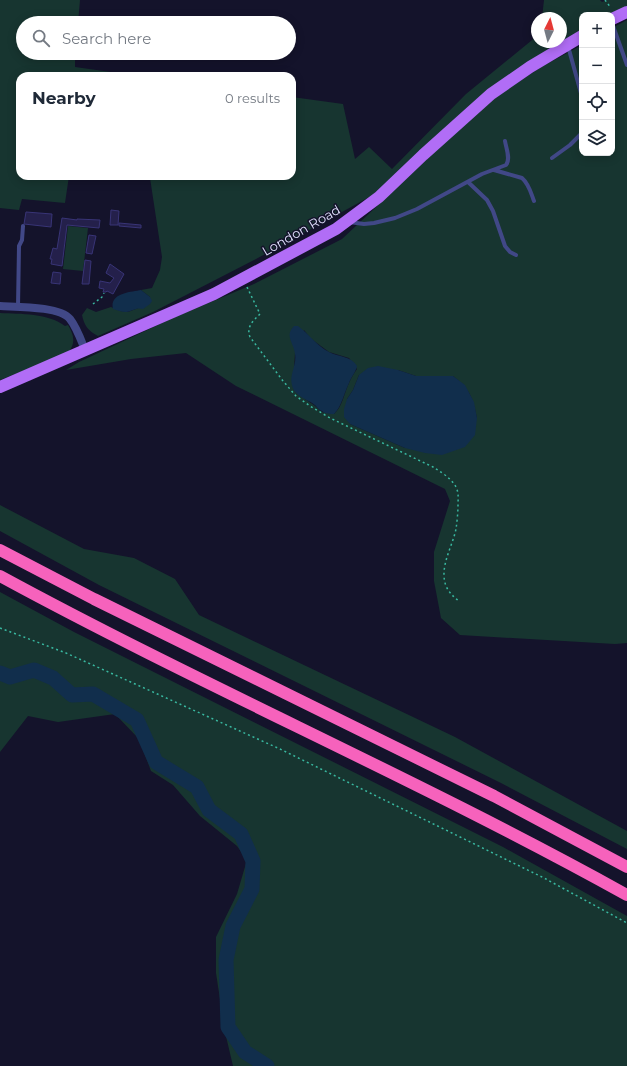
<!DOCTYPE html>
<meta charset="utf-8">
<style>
:root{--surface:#fff;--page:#f2f2f3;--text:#1f2937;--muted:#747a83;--line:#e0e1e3}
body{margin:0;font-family:Montserrat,sans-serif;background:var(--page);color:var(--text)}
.controls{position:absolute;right:12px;top:12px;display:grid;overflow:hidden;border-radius:8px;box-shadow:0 2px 10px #0003}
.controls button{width:36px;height:36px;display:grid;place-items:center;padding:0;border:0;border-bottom:1px solid var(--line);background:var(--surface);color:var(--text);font:20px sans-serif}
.compass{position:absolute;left:531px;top:12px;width:36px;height:36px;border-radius:50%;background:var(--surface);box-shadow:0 2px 10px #0003;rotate:6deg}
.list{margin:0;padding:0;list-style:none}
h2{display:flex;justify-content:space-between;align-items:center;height:52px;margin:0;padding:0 16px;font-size:17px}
h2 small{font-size:13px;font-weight:400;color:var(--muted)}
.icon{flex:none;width:22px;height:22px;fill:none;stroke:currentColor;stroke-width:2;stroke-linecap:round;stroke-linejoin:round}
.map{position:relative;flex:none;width:627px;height:1066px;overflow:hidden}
.search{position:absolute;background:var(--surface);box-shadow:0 2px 10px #0003;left:16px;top:16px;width:280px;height:44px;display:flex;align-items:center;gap:10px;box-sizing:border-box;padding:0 14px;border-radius:22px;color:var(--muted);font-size:15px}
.panel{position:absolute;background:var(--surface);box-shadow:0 2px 10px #0003;left:16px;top:72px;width:280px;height:108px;border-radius:12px}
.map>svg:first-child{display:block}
.green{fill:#173530;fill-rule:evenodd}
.water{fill:#112e4c}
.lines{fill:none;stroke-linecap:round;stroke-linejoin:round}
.river{stroke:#112e4c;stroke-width:15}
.building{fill:#24204b;stroke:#383476}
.path{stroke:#39b8a0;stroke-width:1.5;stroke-dasharray:2 3;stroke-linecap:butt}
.lane{stroke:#414887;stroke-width:4}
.street{stroke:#414887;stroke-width:8}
.primary{stroke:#b16df6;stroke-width:12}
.highway{stroke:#f662bc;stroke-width:12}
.labels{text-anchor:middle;stroke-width:3;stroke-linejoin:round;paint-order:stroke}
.street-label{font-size:13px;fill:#e0e0fd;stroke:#14132b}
</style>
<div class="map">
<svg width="627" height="1066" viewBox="0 0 627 1066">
<rect width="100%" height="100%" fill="#14132b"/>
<path class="green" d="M0,0H80L78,23H23V53H75V67L139,76H20V176H69L65,203L22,199L19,210L0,208Z
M544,0H600L602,2L607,0H627V8L612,15H582V33L517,72L373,195L256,259L153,312L98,336C88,331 84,325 82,315L87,308L96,312L111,307L120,311L128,312L138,308L150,297L141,290L152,288L160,270L162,257L150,178L133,176H292V97L343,104L355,159L369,147L392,169L466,94L537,36V42H561V18H542Z
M627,20V643L615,644L460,635L441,618L434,581V552L450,501L445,489L236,386L186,353L131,359L66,370L79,362L175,317L254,284L342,239L456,132L497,96L543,66L582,45V153H612V28ZM304,330L310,338L329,352L349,358L357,369C354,373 351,378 349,383C344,393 343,406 334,414L322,412L314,405L305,399L294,369L295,353ZM398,370L416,376H453C470,389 473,398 477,418L405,448L350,424L347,399L353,390L359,375Z
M68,226L88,228L83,271L63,269Z
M0,313C21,314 48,313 65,326L68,325C74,335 76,343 68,353L0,380Z
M0,505L84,549L134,558L175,579L199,615L455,737L627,831V849L501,783L99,585L0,531Z
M0,592L74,632L503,847L627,916V1066H233L225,1032L216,973V937L237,894L247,860L237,846L200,816L173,785L151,771L139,739L115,714L58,722L28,716L0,752Z"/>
<path class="water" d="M141,290L150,297L152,301L150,304L143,309C136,307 133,311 126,312C122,312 117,310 113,309C109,293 131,292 141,290Z
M294,326H298C309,334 317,346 329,352C339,357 351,356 357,366C356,372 351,377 349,383C344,393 342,406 334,414C330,414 325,414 322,411C319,410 317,407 315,405C307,399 294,396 292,385C289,375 297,365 295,354C294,343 284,336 294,326Z
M378,366L398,370L416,376H453L465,385L474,402L477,418L475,435L465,447L442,455L425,453L405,448L350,424L344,417V409L347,399L353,390L359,375L368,368Z"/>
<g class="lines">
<path class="river" d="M0,673L10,677L34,670L53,678L72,695L93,694L137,720L156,762L197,787L209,810L241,834L253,861L252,889L233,926L226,960L228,1027L245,1052L267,1066"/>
</g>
<path class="building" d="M111,210L119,211L118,225H110Z
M26,212L52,214L51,227L24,224Z
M62,218L77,220V219L100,220L99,228L67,225L62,266L51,264L52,259H50L53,248L57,249Z
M119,223L141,225V228L119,226Z
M89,235L96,236L92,254L86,253Z
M85,260L91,261L89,284H82Z
M110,264L124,274L113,294L107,291L106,292H103L104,289L99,288L100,281L110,283L114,278L106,273Z
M53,272L61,273L60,284L51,283Z"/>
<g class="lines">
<path class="path" d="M605,0L611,8
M247,287L260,314C253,321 246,327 250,337L283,381L296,396L310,406L330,418L433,467C441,472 451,478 456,487C459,493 458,499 458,505C458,513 457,522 456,529C452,548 439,567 446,586C449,593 454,597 460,602
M93,304L102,297L104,293
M0,628L66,653L280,749L544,878L627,923"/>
<path class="lane" d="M612,23L627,65
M568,46L582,97
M552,158L570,145L582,133
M494,170L522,178C529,184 531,193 534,201
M468,182L487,200L493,211L505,246L510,252L516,255
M349,222L364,224L374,223L395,218L417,209L482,174L506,165C511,159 506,148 505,141
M18,307L19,246L22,240L23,226"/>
<path class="street" d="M0,306C16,307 60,306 70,319C77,328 81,340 85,350"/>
<path class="primary" d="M612,19L627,12
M0,387L214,294L336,229L379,197L423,155L491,94L530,67L582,36"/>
<path class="highway" d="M0,550L94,599L494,796L627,867
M0,576C206,688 422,781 627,895"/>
</g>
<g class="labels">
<g class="street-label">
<text transform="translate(301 230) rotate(-30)" y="5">London Road</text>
</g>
</g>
</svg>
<div class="controls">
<button>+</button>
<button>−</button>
<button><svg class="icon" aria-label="locate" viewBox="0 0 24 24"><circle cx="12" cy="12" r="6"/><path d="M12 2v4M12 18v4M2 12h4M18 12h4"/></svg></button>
<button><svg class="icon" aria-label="layers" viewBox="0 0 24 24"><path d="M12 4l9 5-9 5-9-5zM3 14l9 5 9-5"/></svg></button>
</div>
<svg class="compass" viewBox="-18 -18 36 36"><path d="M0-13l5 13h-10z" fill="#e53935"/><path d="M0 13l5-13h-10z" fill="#747a83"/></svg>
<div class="search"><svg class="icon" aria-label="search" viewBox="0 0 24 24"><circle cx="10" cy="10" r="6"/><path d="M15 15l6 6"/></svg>Search here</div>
<section class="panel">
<h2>Nearby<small>0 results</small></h2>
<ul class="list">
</ul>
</section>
</div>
